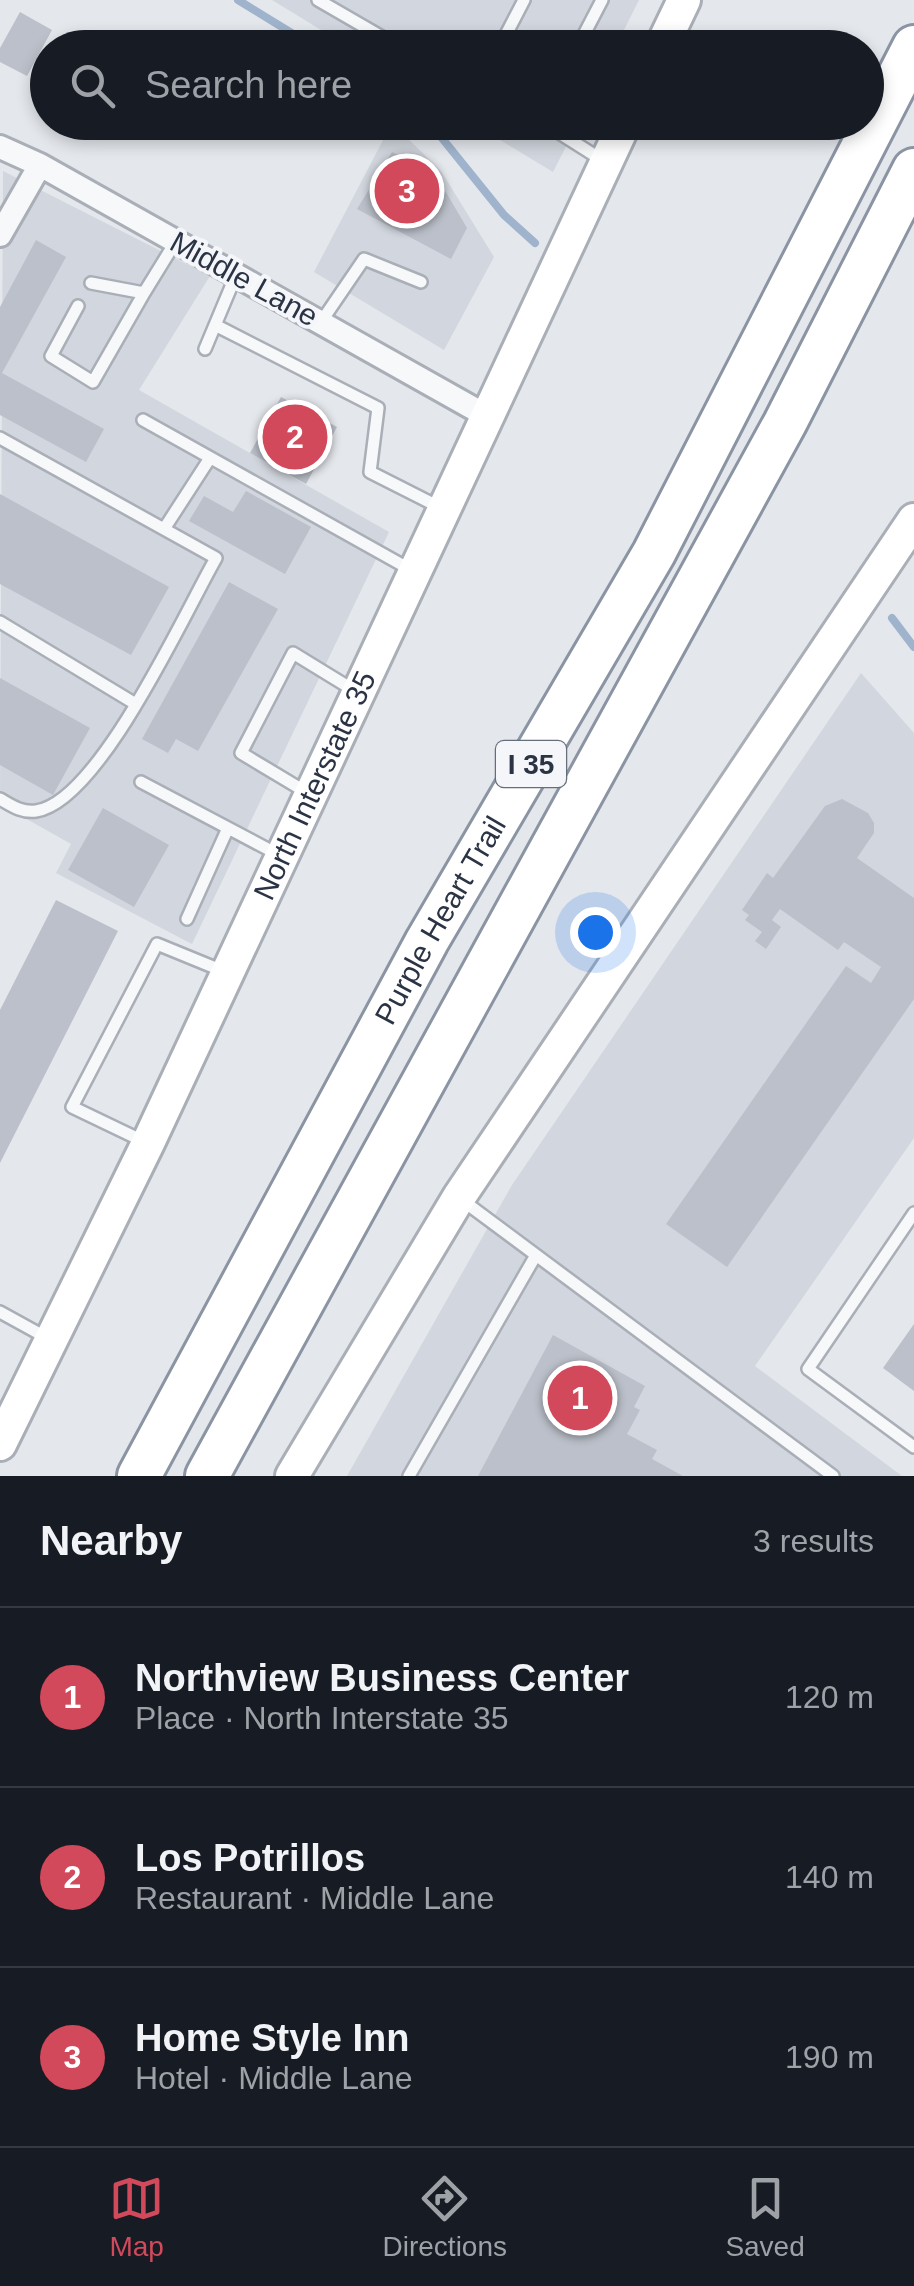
<!DOCTYPE html>
<meta charset="utf-8">
<style>
:root{--surface:#171b24;--page:#20242c;--text:#f1f3f6;--muted:#9ea1a6;--line:#363941;--accent:#d1495b}
body{margin:0;font-family:Helvetica,sans-serif;background:var(--page);color:var(--text)}
.you{position:absolute;left:595px;top:932px;width:35px;height:35px;margin:-25px;border:8px solid #fff;border-radius:50%;background:#1a73e8;box-shadow:0 0 0 15px #1a73e833}
.badge{display:grid;place-items:center;width:65px;height:65px;border-radius:50%;background:var(--accent);color:#fff;font-size:32px;font-weight:700}
.pin{position:absolute;translate:-50% -50%;border:5px solid #fff;box-shadow:0 2px 10px #0006}
.list{margin:0;padding:0;list-style:none}
h2{display:flex;justify-content:space-between;align-items:center;height:130px;margin:0;padding:0 40px;font-size:42px}
h2 small{font-size:32px;font-weight:400;color:var(--muted)}
.list li{display:grid;grid-template-columns:65px 1fr auto;gap:30px;align-items:center;box-sizing:border-box;height:180px;padding:0 40px;border-top:2px solid var(--line)}
.list b{display:block;font-size:38px;white-space:nowrap}
.list p{margin:0;font-size:32px;white-space:nowrap;color:var(--muted)}
.list em{font-size:32px;font-style:normal;color:var(--muted)}
.icon{flex:none;width:55px;height:55px;fill:none;stroke:currentColor;stroke-width:2;stroke-linecap:round;stroke-linejoin:round}
.map{position:relative;flex:none;width:914px;height:1476px;overflow:hidden}
.search{position:absolute;background:var(--surface);box-shadow:0 5px 15px #0003;left:30px;right:30px;top:30px;height:110px;display:flex;align-items:center;gap:25px;box-sizing:border-box;padding:0 35px;border-radius:55px;color:var(--muted);font-size:38px}
.sheet{height:670px;background:var(--surface)}
nav{display:flex;justify-content:space-around;align-items:center;box-sizing:border-box;height:140px;border-top:2px solid var(--line);background:var(--surface);font-size:28px;color:var(--muted)}
nav a{display:grid;justify-items:center;gap:5px}
nav .on{color:var(--accent)}
.map>svg:first-child{display:block}
.built{fill:#d2d6de}
.lines{fill:none;stroke-linecap:round;stroke-linejoin:round}
.stream{stroke:#9fb4cc;stroke-width:8}
.building{fill:#bbc0ca}
.lane-casing{stroke:#a9aeb7;stroke-width:16}
.street-casing{stroke:#a9aeb7;stroke-width:28}
.secondary-casing{stroke:#a9aeb7;stroke-width:38}
.highway-casing{stroke:#8b94a3;stroke-width:48}
.lane{stroke:#f7f8fa;stroke-width:11}
.street{stroke:#f7f8fa;stroke-width:22}
.secondary{stroke:#fff;stroke-width:32}
.highway{stroke:#fff;stroke-width:42}
.labels{text-anchor:middle;stroke-width:8;stroke-linejoin:round;paint-order:stroke}
.shield{fill:#f4f6f9;stroke:#676e7b;stroke-width:2.5}
.shield-label{font-size:28px;font-weight:bold;fill:#2b3445}
.street-label{font-size:30px;fill:#2b3445;stroke:#f4f6f9}
</style>
<div class="map">
<svg width="914" height="1476" viewBox="0 0 914 1476">
<rect width="100%" height="100%" fill="#e4e7ec"/>
<path class="built" d="M272,0H639L615,48L349,47Z
M392,123L441,171L494,257L444,350L314,272Z
M472,123H578L553,172Z
M3,171L210,276L139,390L389,532L192,944L56,873L71,844L0,804Z
M861,673L914,733V1138L755,1366L902,1476H347L512,1185Z"/>
<g class="lines">
<path class="stream" d="M238,0L316,48
M429,122L504,215L535,243
M892,618L914,647"/>
</g>
<path class="building" d="M20,12L52,30L27,76L0,62V48Z
M392,152L434,172L467,228L451,259L357,209Z
M36,240L66,257L2,373L104,429L86,462L0,415V307Z
M281,397L337,427L306,484L250,453Z
M246,491L311,527L285,574L189,521L204,496L233,512Z
M0,494L169,587L131,655L0,584Z
M229,582L278,609L198,751L176,739L168,753L142,739Z
M0,678L90,728L53,795L0,765Z
M842,799L868,813L874,823V833L857,858L914,898V999L727,1267L666,1224L846,966L871,983L881,967L844,942L838,950L780,909L772,920L781,927L766,949L755,941L762,932L745,920L749,915L742,910L767,873L773,878L825,806Z
M103,808L169,845L134,907L68,870Z
M56,900L118,931L0,1163V1010Z
M914,1324V1391L883,1368Z
M553,1335L645,1386L634,1407L640,1410L627,1434L657,1450L652,1459L683,1476H478Z"/>
<g class="lines">
<g class="lane-casing">
<path id="lane" d="M318,0L401,48
M499,48L524,0
M577,48L602,0
M542,122L602,160
M91,283L144,293L176,241
M78,306L51,356L93,382L144,293
M321,322L364,259L421,282
M215,325L378,408L370,472L441,508
M205,349L236,275
M143,420L413,571
M0,438L216,558C184,614 99,802 36,811C22,813 12,806 0,799
M164,529L210,458
M0,622L134,703
M141,782L279,855
M306,792L241,753L293,653L355,691
M187,919L228,828
M145,1142L72,1107L157,944L223,971
M462,1200L833,1476
M914,1213L808,1369L914,1447
M0,1312L49,1339
M409,1476L536,1255"/>
</g>
<g class="street-casing">
<path id="street" d="M0,147L40,165L485,415
M0,235L40,165"/>
</g>
<g class="secondary-casing">
<g id="secondary">
<path d="M661,48L684,0"/>
<path id="s1" d="M0,1444L148,1143L625,122"/>
<path d="M292,1476L459,1197L914,520"/>
</g>
</g>
<g class="highway-casing">
<g id="highway">
<path id="s2" d="M139,1476L427,941L654,553L914,47"/>
<path d="M207,1476L785,423L914,170"/>
</g>
</g>
<use href="#lane" class="lane"/>
<use href="#street" class="street"/>
<use href="#secondary" class="secondary"/>
<use href="#highway" class="highway"/>
</g>
<g class="labels">
<rect class="shield" x="496" y="741" width="70" height="46" rx="8"/>
<g class="shield-label">
<text x="531" y="774">I 35</text>
</g>
<g class="street-label">
<text transform="translate(244 279) rotate(29)" y="10">Middle Lane</text>
<text dy="10" stroke="none"><textPath href="#s1" startOffset="730">North Interstate 35</textPath></text>
<text dy="10" stroke="none"><textPath href="#s2" startOffset="632">Purple Heart Trail</textPath></text>
</g>
</g>
</svg>
<div class="you"></div>
<div class="pin badge" style="left:580px;top:1398px">1</div>
<div class="pin badge" style="left:295px;top:437px">2</div>
<div class="pin badge" style="left:407px;top:191px">3</div>
<div class="search"><svg class="icon" aria-label="search" viewBox="0 0 24 24"><circle cx="10" cy="10" r="6"/><path d="M15 15l6 6"/></svg>Search here</div>
</div>
<section class="sheet">
<h2>Nearby<small>3 results</small></h2>
<ul class="list">
<li><span class="badge">1</span><div><b>Northview Business Center</b><p>Place · North Interstate 35</p></div><em>120 m</em></li>
<li><span class="badge">2</span><div><b>Los Potrillos</b><p>Restaurant · Middle Lane</p></div><em>140 m</em></li>
<li><span class="badge">3</span><div><b>Home Style Inn</b><p>Hotel · Middle Lane</p></div><em>190 m</em></li>
</ul>
</section>
<nav>
<a class="on"><svg class="icon" aria-label="map" viewBox="0 0 24 24"><path d="M3 6l6-2 6 2 6-2v14l-6 2-6-2-6 2zM9 4v14M15 6v14"/></svg>Map</a>
<a><svg class="icon" aria-label="directions" viewBox="0 0 24 24"><path d="M12 3l9 9-9 9-9-9zM9 14v-3h6M13 9l2 2-2 2"/></svg>Directions</a>
<a><svg class="icon" aria-label="saved" viewBox="0 0 24 24"><path d="M7 4h10v16l-5-4-5 4z"/></svg>Saved</a>
</nav>
